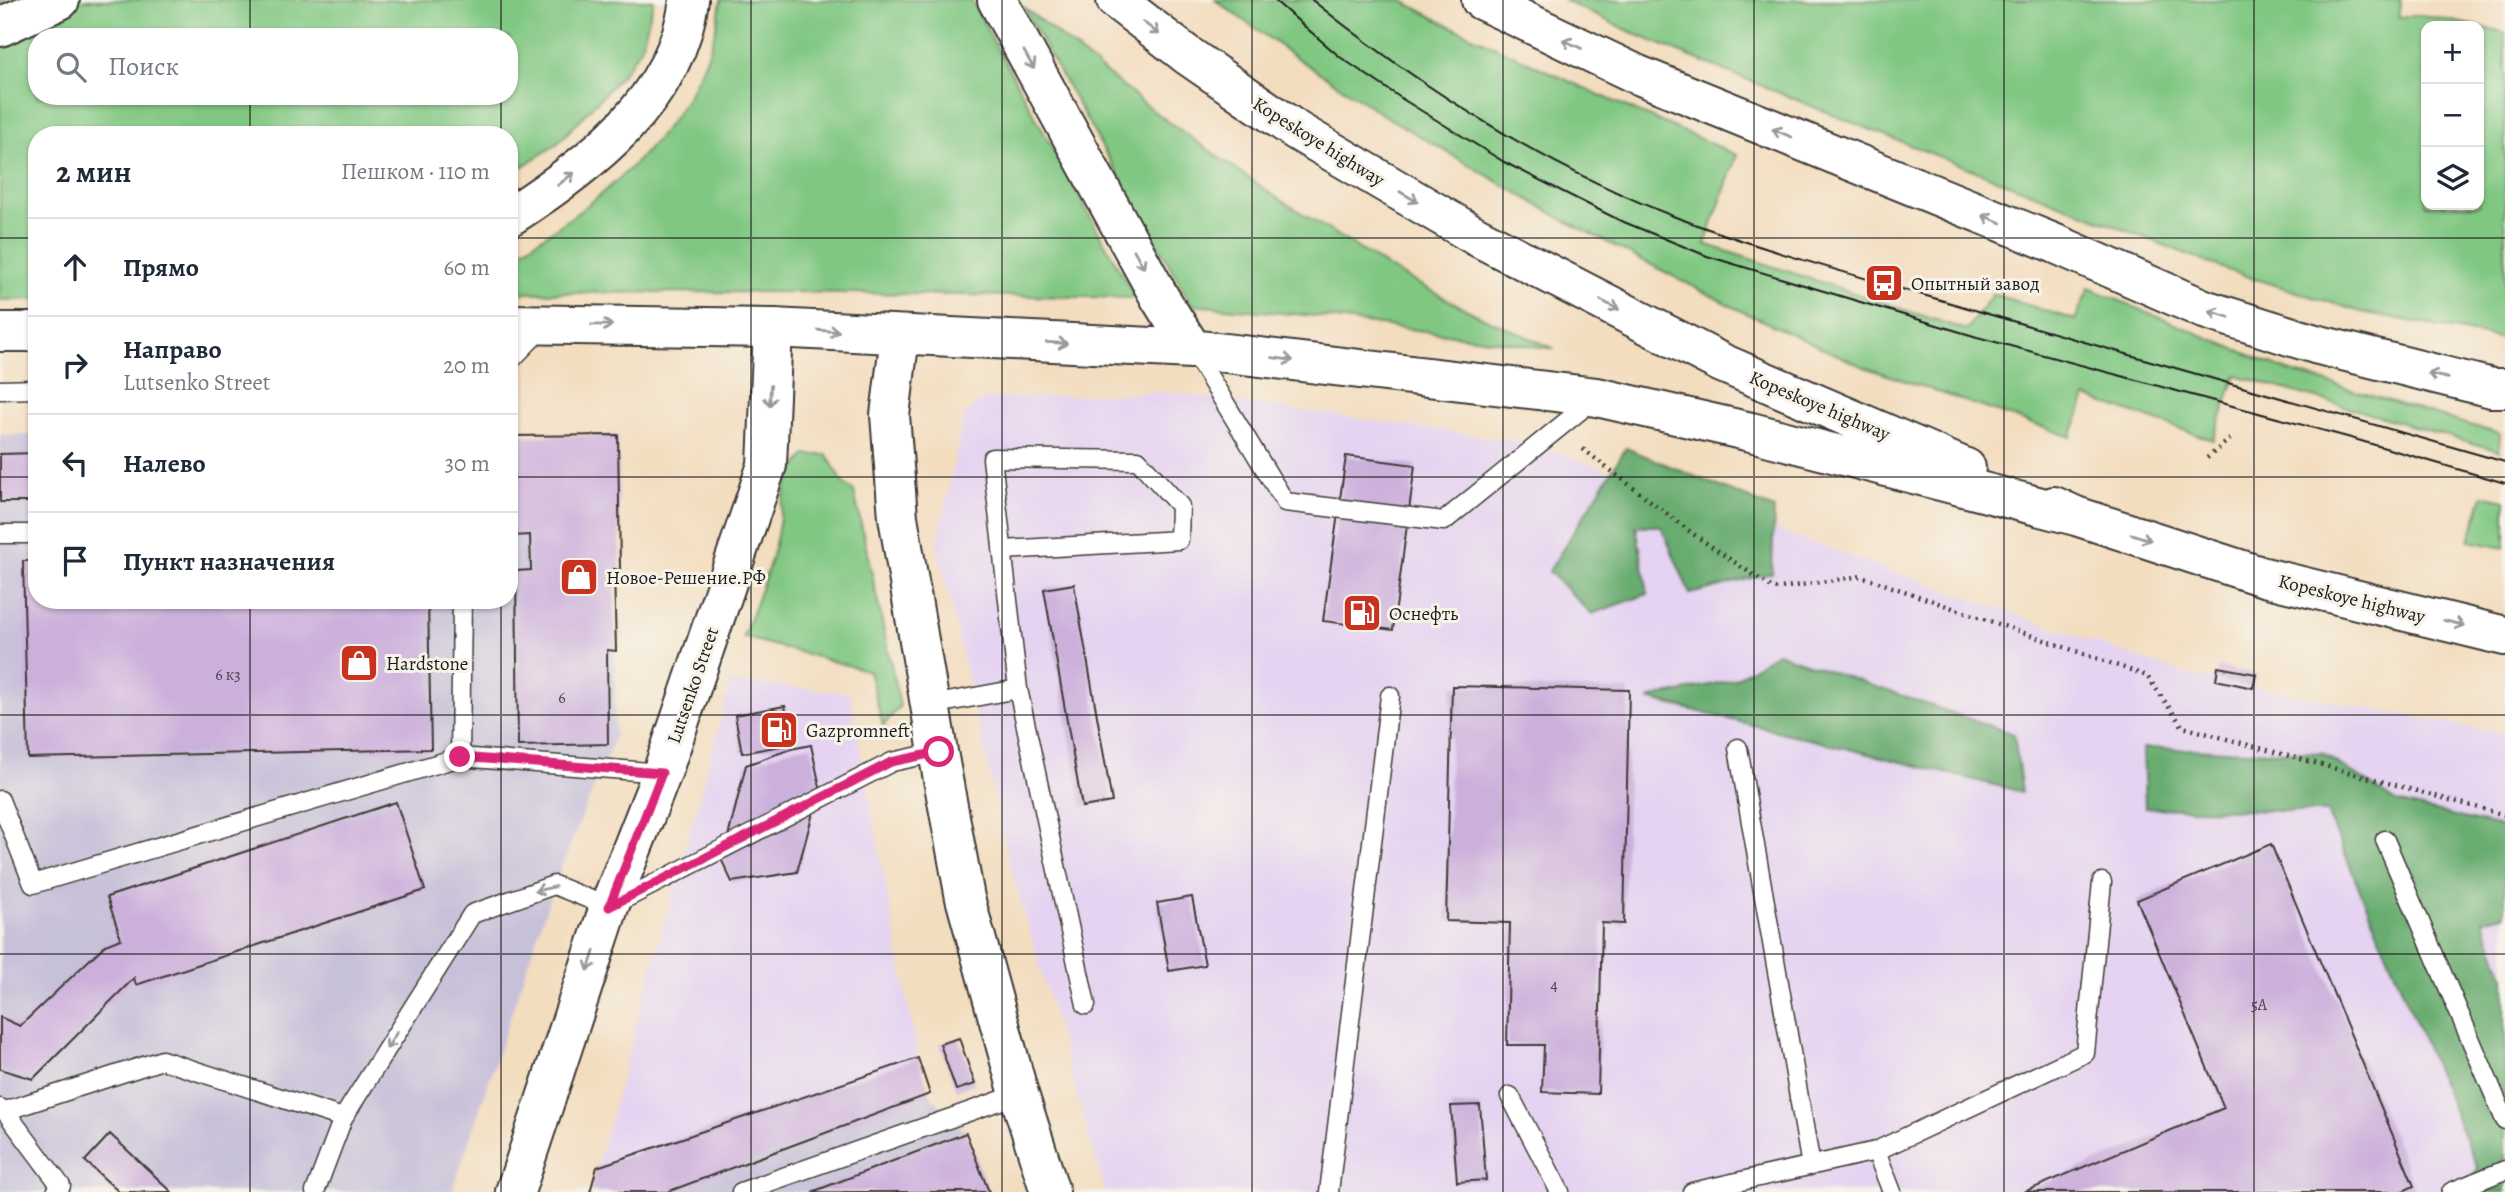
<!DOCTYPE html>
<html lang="ru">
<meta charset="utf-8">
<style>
:root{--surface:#fff;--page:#f6f6f7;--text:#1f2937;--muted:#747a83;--line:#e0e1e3}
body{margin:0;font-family:Alegreya,serif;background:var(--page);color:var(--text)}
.controls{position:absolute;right:21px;top:21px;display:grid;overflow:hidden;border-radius:14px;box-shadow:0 2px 5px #0004}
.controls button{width:63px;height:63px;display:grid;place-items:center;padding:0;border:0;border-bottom:2px solid var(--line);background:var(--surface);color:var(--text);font:35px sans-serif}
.stop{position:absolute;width:21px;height:21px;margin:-16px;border:5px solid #db2777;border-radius:50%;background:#fff}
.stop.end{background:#db2777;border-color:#fff;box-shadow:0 2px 7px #0008}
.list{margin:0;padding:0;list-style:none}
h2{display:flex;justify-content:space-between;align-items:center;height:91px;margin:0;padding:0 28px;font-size:30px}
h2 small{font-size:23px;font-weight:400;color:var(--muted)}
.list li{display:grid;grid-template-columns:46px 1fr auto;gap:21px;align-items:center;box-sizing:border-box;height:98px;padding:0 28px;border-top:2px solid var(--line)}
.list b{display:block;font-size:26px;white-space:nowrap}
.list p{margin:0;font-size:23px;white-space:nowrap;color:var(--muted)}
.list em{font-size:23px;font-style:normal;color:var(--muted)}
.icon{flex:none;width:38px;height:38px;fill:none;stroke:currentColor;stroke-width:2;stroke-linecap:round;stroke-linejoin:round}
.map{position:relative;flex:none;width:2505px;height:1192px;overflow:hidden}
.search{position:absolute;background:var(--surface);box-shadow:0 2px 5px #0004;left:28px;top:28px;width:490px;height:77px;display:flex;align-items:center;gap:18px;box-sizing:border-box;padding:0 24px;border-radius:28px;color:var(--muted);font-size:26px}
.panel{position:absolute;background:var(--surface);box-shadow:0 2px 5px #0004;left:28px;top:126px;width:490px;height:483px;border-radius:28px}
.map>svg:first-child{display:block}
.built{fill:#e5d3f1}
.industrial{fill:#c7c0d9}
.green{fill:#80c782;stroke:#4e724f;stroke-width:2;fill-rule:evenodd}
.forest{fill:#68ac70;stroke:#426446;stroke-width:2}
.building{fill:#ccb0dc}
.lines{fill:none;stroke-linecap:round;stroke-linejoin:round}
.service-casing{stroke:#3c3934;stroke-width:21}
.tertiary-casing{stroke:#3c3934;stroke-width:42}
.primary-casing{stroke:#3c3934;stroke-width:42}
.path{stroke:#3c3934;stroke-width:4.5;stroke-dasharray:2 5;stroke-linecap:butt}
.service{stroke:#fff;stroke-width:18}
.tertiary{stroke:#fff;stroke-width:38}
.primary{stroke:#fff;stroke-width:38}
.tram{stroke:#1c1c1c;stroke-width:2}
.oneway{stroke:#999}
.route{stroke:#db2777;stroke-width:9}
.grid{fill:none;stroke:#1c1c1c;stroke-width:2;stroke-opacity:0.55}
.labels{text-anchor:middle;stroke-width:6;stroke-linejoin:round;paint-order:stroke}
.number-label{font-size:16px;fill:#48414c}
.street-label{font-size:19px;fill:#1c1c1c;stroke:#f7f3e8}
.poi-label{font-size:19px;fill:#1c1c1c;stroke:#f7f3e8;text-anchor:start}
</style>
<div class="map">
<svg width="2505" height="1192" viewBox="0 0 2505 1192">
<rect width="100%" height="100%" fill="#f7f3e8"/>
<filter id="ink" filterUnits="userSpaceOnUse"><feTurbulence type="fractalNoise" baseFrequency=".0143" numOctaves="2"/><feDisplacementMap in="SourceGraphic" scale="14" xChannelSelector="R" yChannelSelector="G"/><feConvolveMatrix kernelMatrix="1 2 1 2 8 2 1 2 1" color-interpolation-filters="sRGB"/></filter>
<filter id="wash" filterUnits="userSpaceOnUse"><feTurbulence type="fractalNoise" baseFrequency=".00686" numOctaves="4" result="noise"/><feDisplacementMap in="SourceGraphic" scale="28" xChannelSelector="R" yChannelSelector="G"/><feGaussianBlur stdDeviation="1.57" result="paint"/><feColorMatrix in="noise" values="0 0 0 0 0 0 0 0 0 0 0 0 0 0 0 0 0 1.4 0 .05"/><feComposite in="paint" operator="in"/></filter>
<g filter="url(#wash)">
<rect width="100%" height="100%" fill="#f3ddbf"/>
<path class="built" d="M1167,392L1531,443L2184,674L2505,734V1192H1105L1011,868L937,545L964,414L984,399Z
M731,682L850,693L918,1058L597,1167Z"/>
<path class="industrial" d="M0,435H37V600H509V436H615V736L554,885L452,1192H0Z
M918,1058L930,1094L966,1133L989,1192H590L597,1167Z"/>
<path class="green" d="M0,0H654L641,48L620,77L557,144L509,175V135H37V299L0,300ZM37,37H509V96H37Z
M721,0H971L1135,298L791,292L509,293V258C604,202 708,117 721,0Z
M1215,0H1401L1442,22L1588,90L1737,155L1705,244L1966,330L1993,294L2075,320L2089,288L2288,371L2500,434L2499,451L2236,375L2213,440L2086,397L2071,437L1864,367L1739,310L1562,219L1385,116L1294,56Z
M1563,0H2401L2398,17L2422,15L2477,26H2426V205H2479V27L2505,32V339L2361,312L2227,270L1841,118L1642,37Z
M1022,6L1156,113L1273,195L1396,272L1477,315L1555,349L1315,316L1192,305Z
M806,455H827L843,483L854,491L900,706L883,726L869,671L743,637C754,606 769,573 776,540C784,505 779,484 806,455Z
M2483,495L2505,500V548L2469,541Z"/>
<path class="forest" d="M1626,448L1774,509L1772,573L1690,594L1661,526H1636L1648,594L1591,614L1549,571Z
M1777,653L2014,734L2022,792L1648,699L1735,679Z
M2143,748L2322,753L2397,802L2505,828V915L2483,920L2505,978V1192H2458L2478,1169L2327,812L2145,808Z"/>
<g id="blocks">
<path class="building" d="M618,435L620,570L614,569L616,651L607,650L608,744L518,746L516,571L531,570L530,535L512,536V517H509V436Z
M37,453V502H0V454Z
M1346,456L1415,465L1393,630L1323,621Z
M23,561H37V600H428L431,749L28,758Z
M1074,584L1112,802L1082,807L1044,589Z
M2218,667L2256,674L2253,688L2216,680Z
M1452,686L1629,690L1624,924L1602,923L1598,1094L1542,1092L1544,1045H1507L1510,923L1446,921Z
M785,706L792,744L742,753L735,715Z
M811,745L820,787L797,872L732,882L722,861L746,765L791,749Z
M396,802L425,890L136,985L134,978L33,1079L0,1069V1017L20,1026L105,945L121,939L107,897Z
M2271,844L2414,1186L2401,1192H2024L2224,1108L2137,900Z
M1192,897L1205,965L1169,971L1157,903Z
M959,1038L975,1084L956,1090L940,1044Z
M918,1058L930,1094L667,1192H590L597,1167Z
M1480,1105L1486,1180L1457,1182L1451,1106Z
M966,1133L989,1192H812Z
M110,1134L172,1192H119L85,1161Z"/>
</g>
</g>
<g filter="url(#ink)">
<use href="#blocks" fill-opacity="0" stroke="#3c3934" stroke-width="2"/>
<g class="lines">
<g class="service-casing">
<path id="service" d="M1194,352L1285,502L1444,521L1593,400
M509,362L543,327
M0,390L37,389
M0,534H37
M1002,550L1179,540L1180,506L1138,460L992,458L1018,689L1086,1005
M931,705L1018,689
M1738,748L1811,1166
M460,757L462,600
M0,800L33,884L460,757L662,773
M2385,840L2505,1120
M1510,1096L1560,1192
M0,1108L5,1111L162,1060L343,1118
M5,1111L61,1186L56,1192
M1876,1151L1892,1192
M315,1192L343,1118L472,914L554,885L609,907L892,762L938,752
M741,1192L1019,1094
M1329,1192L1390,696
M1692,1192L1876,1151L2085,1053L2102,882
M2451,1192L2505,1170"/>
</g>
<g class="tertiary-casing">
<path id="tertiary" d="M900,336L890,415L898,517L938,752L965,898L1019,1094L1050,1192
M515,1192L609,907L662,773L767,465L773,328"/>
</g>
<g class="primary-casing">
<path id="primary" d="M997,0L1160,298L1192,349
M1116,0L1187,55L1297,131L1476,236L1722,363L1966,468
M1481,0L1636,74L2056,244L2204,309L2315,344L2492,388H2505
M0,27L60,0
M509,217C587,167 677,100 689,0
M509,324L773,328L1192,349L1597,397L1751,432L2076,516
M0,332H37
M2054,506L2076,516L2264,577L2505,636"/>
</g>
<path class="path" d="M1583,449L1696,536L1774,589L1861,576L2147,676L2183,727L2505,815
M2207,458L2230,439"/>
<use href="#service" class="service"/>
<use href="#tertiary" class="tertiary"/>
<use href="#primary" class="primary"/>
<path class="tram" d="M1274,0L1340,57L1404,100L1504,162L1619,220L1707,256L1977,337L2351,438L2505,483
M1312,0C1423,89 1545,167 1678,218C1779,256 1884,283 1988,314C2160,364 2332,413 2505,462"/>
</g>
<defs><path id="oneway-shaft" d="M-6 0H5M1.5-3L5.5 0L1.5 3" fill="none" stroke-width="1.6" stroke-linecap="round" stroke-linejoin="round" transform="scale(1.75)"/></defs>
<g class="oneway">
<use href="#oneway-shaft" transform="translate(1151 28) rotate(37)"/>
<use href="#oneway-shaft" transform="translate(1572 44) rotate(-155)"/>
<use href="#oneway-shaft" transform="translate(1029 60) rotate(61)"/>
<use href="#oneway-shaft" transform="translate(1782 133) rotate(-158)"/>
<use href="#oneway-shaft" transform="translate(566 179) rotate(-37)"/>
<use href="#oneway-shaft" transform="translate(1409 197) rotate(30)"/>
<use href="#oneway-shaft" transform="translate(1992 219) rotate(-158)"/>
<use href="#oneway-shaft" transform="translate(1139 259) rotate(61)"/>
<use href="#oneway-shaft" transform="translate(1610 305) rotate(27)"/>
<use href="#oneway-shaft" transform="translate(2219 314) rotate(-162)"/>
<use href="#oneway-shaft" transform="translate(602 325) rotate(1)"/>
<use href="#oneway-shaft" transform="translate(829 331) rotate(4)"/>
<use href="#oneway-shaft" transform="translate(1057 343) rotate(3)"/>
<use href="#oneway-shaft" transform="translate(1283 359) rotate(7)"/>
<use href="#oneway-shaft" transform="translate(2438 376) rotate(-167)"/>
<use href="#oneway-shaft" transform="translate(770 396) rotate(93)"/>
<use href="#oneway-shaft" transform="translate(2141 537) rotate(18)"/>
<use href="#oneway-shaft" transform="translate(2454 623) rotate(14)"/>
<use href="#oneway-shaft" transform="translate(545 889) rotate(167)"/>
<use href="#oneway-shaft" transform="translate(591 961) rotate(108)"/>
<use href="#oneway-shaft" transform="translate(392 1040) rotate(122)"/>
</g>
</g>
<g class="lines" filter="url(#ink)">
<path class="route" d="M460,757L662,773L609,907L891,762L939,752"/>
</g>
<path class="grid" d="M250,0V37M501,0V37M751,0V1192M1002,0V1192M1252,0V1192M1503,0V1192M1754,0V1192M2004,0V1192M2254,0V1192M250,96V135M501,96V135M0,238H37M509,238H2505M0,477H37M509,477H2505M250,600V1192M501,600V1192M0,715H2505M0,954H2505"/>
<defs>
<g id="bus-square" transform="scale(2.0125)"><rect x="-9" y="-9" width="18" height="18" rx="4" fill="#c8321e" stroke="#f7f3e8"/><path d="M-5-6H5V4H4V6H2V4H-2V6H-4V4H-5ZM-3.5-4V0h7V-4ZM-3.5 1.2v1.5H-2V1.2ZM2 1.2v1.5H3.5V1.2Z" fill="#fff"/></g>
<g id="shop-square" transform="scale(2.0125)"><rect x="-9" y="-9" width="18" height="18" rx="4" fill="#c8321e" stroke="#f7f3e8"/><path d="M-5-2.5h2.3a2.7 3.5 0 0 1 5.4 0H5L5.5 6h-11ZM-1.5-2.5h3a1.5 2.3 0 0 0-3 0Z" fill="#fff"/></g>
<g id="fuel-square" transform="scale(2.0125)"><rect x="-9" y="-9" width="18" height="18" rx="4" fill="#c8321e" stroke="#f7f3e8"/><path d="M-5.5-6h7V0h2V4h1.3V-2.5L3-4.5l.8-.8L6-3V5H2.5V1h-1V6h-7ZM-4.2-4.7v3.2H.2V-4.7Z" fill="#fff"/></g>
</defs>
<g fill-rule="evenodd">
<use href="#bus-square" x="1884" y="283"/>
<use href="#shop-square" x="579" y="577"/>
<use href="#fuel-square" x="1362" y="613"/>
<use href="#shop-square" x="359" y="663"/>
<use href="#fuel-square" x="779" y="730"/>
</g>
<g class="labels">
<g class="number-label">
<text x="228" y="680">6 к3</text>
<text x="562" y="703">6</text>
<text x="1554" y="990">4</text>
<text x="2259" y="1010">5А</text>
</g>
<g class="street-label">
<text transform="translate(1319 141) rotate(32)" y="7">Kopeskoye highway</text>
<text transform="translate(1820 405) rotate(23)" y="7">Kopeskoye highway</text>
<text transform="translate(2352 598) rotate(14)" y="7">Kopeskoye highway</text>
<text transform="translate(692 685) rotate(-71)" y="7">Lutsenko Street</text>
</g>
<g class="poi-label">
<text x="1911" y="290">Опытный завод</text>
<text x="606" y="584">Новое-Решение.РФ</text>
<text x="1389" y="620">Оснефть</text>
<text x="386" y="670">Hardstone</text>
<text x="806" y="737">Gazpromneft</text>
</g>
</g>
</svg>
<div class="controls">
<button>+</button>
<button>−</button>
<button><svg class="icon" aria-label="layers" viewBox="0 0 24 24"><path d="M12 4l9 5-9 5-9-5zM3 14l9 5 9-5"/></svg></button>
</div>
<div class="stop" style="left:939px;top:752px"></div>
<div class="stop end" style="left:460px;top:757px"></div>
<div class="search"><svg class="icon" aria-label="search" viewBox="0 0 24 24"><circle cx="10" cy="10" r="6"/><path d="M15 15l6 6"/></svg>Поиск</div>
<section class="panel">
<h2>2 мин<small>Пешком · 110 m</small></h2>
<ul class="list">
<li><svg class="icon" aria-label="ahead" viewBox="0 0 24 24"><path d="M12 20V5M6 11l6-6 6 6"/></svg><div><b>Прямо</b></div><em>60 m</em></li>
<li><svg class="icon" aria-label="right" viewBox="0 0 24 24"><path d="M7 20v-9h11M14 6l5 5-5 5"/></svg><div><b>Направо</b><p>Lutsenko Street</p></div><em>20 m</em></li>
<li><svg class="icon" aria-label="left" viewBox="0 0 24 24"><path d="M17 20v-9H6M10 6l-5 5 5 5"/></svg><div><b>Налево</b></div><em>30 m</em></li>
<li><svg class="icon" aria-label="arrive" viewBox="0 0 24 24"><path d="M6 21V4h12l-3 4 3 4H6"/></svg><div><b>Пункт назначения</b></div></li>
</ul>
</section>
</div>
